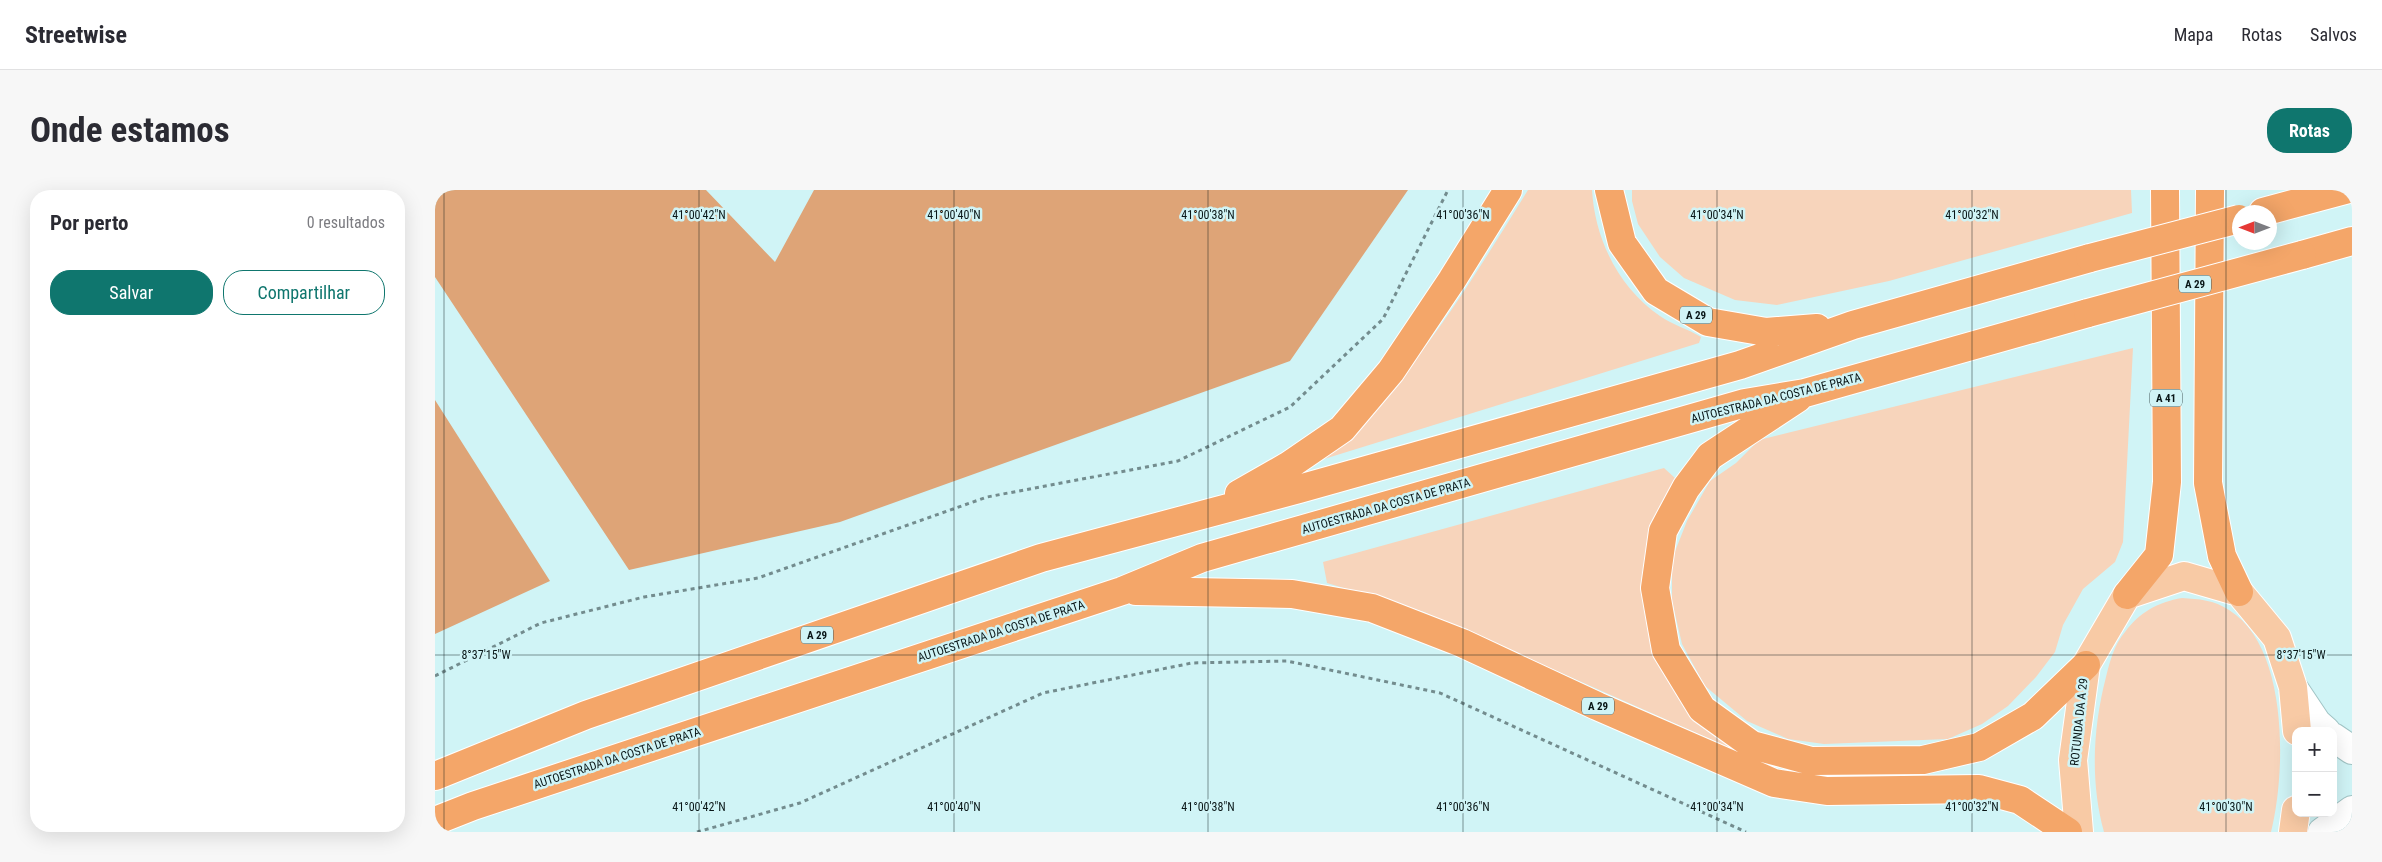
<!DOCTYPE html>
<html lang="pt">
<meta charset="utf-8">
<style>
:root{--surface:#fff;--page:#f7f7f7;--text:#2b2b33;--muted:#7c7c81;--line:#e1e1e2;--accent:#0f766e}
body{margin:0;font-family:"Roboto Condensed",sans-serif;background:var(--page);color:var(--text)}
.controls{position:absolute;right:15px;bottom:15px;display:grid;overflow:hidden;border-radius:10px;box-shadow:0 5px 20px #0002}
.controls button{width:45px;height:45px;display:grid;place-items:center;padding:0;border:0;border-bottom:1px solid var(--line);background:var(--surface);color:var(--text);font:25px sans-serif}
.compass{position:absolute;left:1797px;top:15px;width:45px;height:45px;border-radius:50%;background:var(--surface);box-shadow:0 5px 20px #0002;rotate:270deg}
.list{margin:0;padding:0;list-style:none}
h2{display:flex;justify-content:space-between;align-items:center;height:65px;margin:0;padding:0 20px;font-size:21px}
h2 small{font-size:16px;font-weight:400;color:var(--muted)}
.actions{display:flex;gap:10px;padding:15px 20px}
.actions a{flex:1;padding:11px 0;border:1px solid var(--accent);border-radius:20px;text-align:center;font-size:18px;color:var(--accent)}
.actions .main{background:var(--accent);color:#fff}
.map{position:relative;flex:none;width:1917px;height:642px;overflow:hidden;border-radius:20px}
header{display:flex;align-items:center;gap:30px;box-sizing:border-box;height:70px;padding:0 25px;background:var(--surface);border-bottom:1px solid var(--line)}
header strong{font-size:24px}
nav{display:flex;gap:28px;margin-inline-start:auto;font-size:18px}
.intro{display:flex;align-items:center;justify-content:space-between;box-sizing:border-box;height:120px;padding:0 30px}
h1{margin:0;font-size:35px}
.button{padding:12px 22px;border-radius:20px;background:var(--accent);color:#fff;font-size:18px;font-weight:700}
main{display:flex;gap:30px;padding:0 30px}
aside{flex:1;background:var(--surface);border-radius:20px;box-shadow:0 5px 20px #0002}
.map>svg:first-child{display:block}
.green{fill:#f7d4bb}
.forest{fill:#dea477}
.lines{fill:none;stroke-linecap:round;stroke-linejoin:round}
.minor-casing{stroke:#a1c4c5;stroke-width:30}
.major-casing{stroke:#fff;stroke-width:30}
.highway-casing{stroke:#fff;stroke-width:30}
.path{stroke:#738c8e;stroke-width:3;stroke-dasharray:4 4;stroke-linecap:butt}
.minor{stroke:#fff;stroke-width:28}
.major{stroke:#f8caa5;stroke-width:28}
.highway{stroke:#f4a669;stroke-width:28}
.highway-bridge-casing{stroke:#fff;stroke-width:30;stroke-linecap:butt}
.highway-bridge{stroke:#f4a669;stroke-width:28}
.ticks{fill:none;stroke:#091617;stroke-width:1;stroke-opacity:0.45}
.labels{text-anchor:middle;stroke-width:5;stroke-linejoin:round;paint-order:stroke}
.shield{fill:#d0f4f6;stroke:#45595a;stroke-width:1}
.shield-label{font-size:11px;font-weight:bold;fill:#091617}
.street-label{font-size:12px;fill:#091617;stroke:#d0f4f6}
.ticks-label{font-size:12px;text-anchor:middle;fill:#091617;stroke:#d0f4f6;stroke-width:5;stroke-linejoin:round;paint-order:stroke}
</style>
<header>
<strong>Streetwise</strong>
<nav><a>Mapa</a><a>Rotas</a><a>Salvos</a></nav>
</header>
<div class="intro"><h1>Onde estamos</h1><a class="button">Rotas</a></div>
<main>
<aside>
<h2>Por perto<small>0 resultados</small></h2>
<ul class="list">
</ul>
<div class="actions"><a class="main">Salvar</a><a>Compartilhar</a></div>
</aside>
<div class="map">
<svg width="1917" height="642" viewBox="0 0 1917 642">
<rect width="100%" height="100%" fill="#d0f4f6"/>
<path class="green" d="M1093,0H1157C1160,50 1184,98 1225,126C1238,135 1253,139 1266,147L1264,153L889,269C915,250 935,226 955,201C1008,139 1050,69 1093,0Z
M1197,0H1696L1697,23L1454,91L1342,115L1300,110L1249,88L1225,67L1203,34L1197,11Z
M1698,158L1688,352L1680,372L1648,399L1628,435L1620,462L1601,487L1573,516L1547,534L1513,549L1389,554L1353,549L1312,531L1270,496L1247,454L1237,411V369L1252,331L1275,291L1301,273L1324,250Z
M1229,278L1240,288L1218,335L1211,426L1320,569L989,422L892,393L888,372Z
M1747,408C1764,409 1779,410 1794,420C1854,457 1851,582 1836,642H1669C1655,592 1658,537 1671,487C1675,471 1679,455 1690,442C1705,422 1723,412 1747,408Z"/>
<path class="forest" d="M0,0H271L340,72L379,0H973L855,171L405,332L194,380L0,87Z
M0,210L115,391L0,444Z"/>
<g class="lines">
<g class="minor-casing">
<path id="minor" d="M1858,497L1882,533L1891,541
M1898,547L1917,560
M1887,642L1917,620"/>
</g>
<g class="major-casing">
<path id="major" d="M1644,642L1638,570L1651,475L1692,405L1749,386L1804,402L1842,448L1858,497L1862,541
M1858,642L1861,620"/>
</g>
<g class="highway-casing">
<path id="highway" d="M1174,0L1187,53L1221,101L1273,132L1331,142L1382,138
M1775,0L1773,293L1787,366L1804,402
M1828,22L1910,0
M1867,65L1917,51
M1363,208L1275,266L1251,298L1228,341L1220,398L1231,460L1267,519L1317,555L1376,571L1488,570L1544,557L1598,526L1651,475
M804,304L853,276L907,239L956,181L1017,90L1073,0
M701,401L857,404L937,418L1027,453L1162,516L1339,593L1392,601L1544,599L1585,610L1633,642
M1692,405L1724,365L1732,292L1730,0
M0,586L151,525L606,368L864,299L1305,175L1418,135L1655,68
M0,631L38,616L687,401L767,368L1310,213L1370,203L1653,123"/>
</g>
<path class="path" d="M0,486L106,433L209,407L323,388L552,307L743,271L855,217L948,129L1013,0
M262,642L365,613L608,503L757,473L852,471L1005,503L1311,642"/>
<use href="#minor" class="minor"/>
<use href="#major" class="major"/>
<use href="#highway" class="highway"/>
<g class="highway-bridge-casing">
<path id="highway-bridge" d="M1655,68L1804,29
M1653,123L1867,65"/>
</g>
<use href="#highway-bridge" class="highway-bridge"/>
</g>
<path class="ticks" d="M9,0V642M264,0V642M519,0V642M773,0V642M1028,0V642M1282,0V642M1537,0V642M1791,0V642M0,465H1917"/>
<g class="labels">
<g class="shield">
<rect x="1744" y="85.5" width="32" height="17" rx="4"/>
<rect x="1245" y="116.5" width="32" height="17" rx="4"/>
<rect x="1715" y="199.5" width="32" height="17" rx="4"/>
<rect x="366" y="436.5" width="32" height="17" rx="4"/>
<rect x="1147" y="507.5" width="32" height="17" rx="4"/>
</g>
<g class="shield-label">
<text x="1760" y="98">A 29</text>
<text x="1261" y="129">A 29</text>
<text x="1731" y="212">A 41</text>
<text x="382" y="449">A 29</text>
<text x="1163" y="520">A 29</text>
</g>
<g class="street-label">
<text transform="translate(1341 208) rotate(-14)" y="4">AUTOESTRADA DA COSTA DE PRATA</text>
<text transform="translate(951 316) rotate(-16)" y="4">AUTOESTRADA DA COSTA DE PRATA</text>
<text transform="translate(566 441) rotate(-18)" y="4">AUTOESTRADA DA COSTA DE PRATA</text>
<text transform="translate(1644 532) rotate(-84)" y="4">ROTUNDA DA A 29</text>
<text transform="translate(182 568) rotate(-18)" y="4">AUTOESTRADA DA COSTA DE PRATA</text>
</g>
</g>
<g class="ticks-label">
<text x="264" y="29">41°00'42"N</text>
<text x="519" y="29">41°00'40"N</text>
<text x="773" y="29">41°00'38"N</text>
<text x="1028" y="29">41°00'36"N</text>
<text x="1282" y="29">41°00'34"N</text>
<text x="1537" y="29">41°00'32"N</text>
<text x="1866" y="469">8°37'15"W</text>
<text x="51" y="469">8°37'15"W</text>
<text x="264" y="621">41°00'42"N</text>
<text x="519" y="621">41°00'40"N</text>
<text x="773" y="621">41°00'38"N</text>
<text x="1028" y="621">41°00'36"N</text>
<text x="1282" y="621">41°00'34"N</text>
<text x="1537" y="621">41°00'32"N</text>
<text x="1791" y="621">41°00'30"N</text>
</g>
</svg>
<div class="controls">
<button>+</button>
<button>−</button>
</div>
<svg class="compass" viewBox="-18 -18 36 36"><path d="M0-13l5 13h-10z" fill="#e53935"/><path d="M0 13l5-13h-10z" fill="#7c7c81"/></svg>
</div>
</main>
